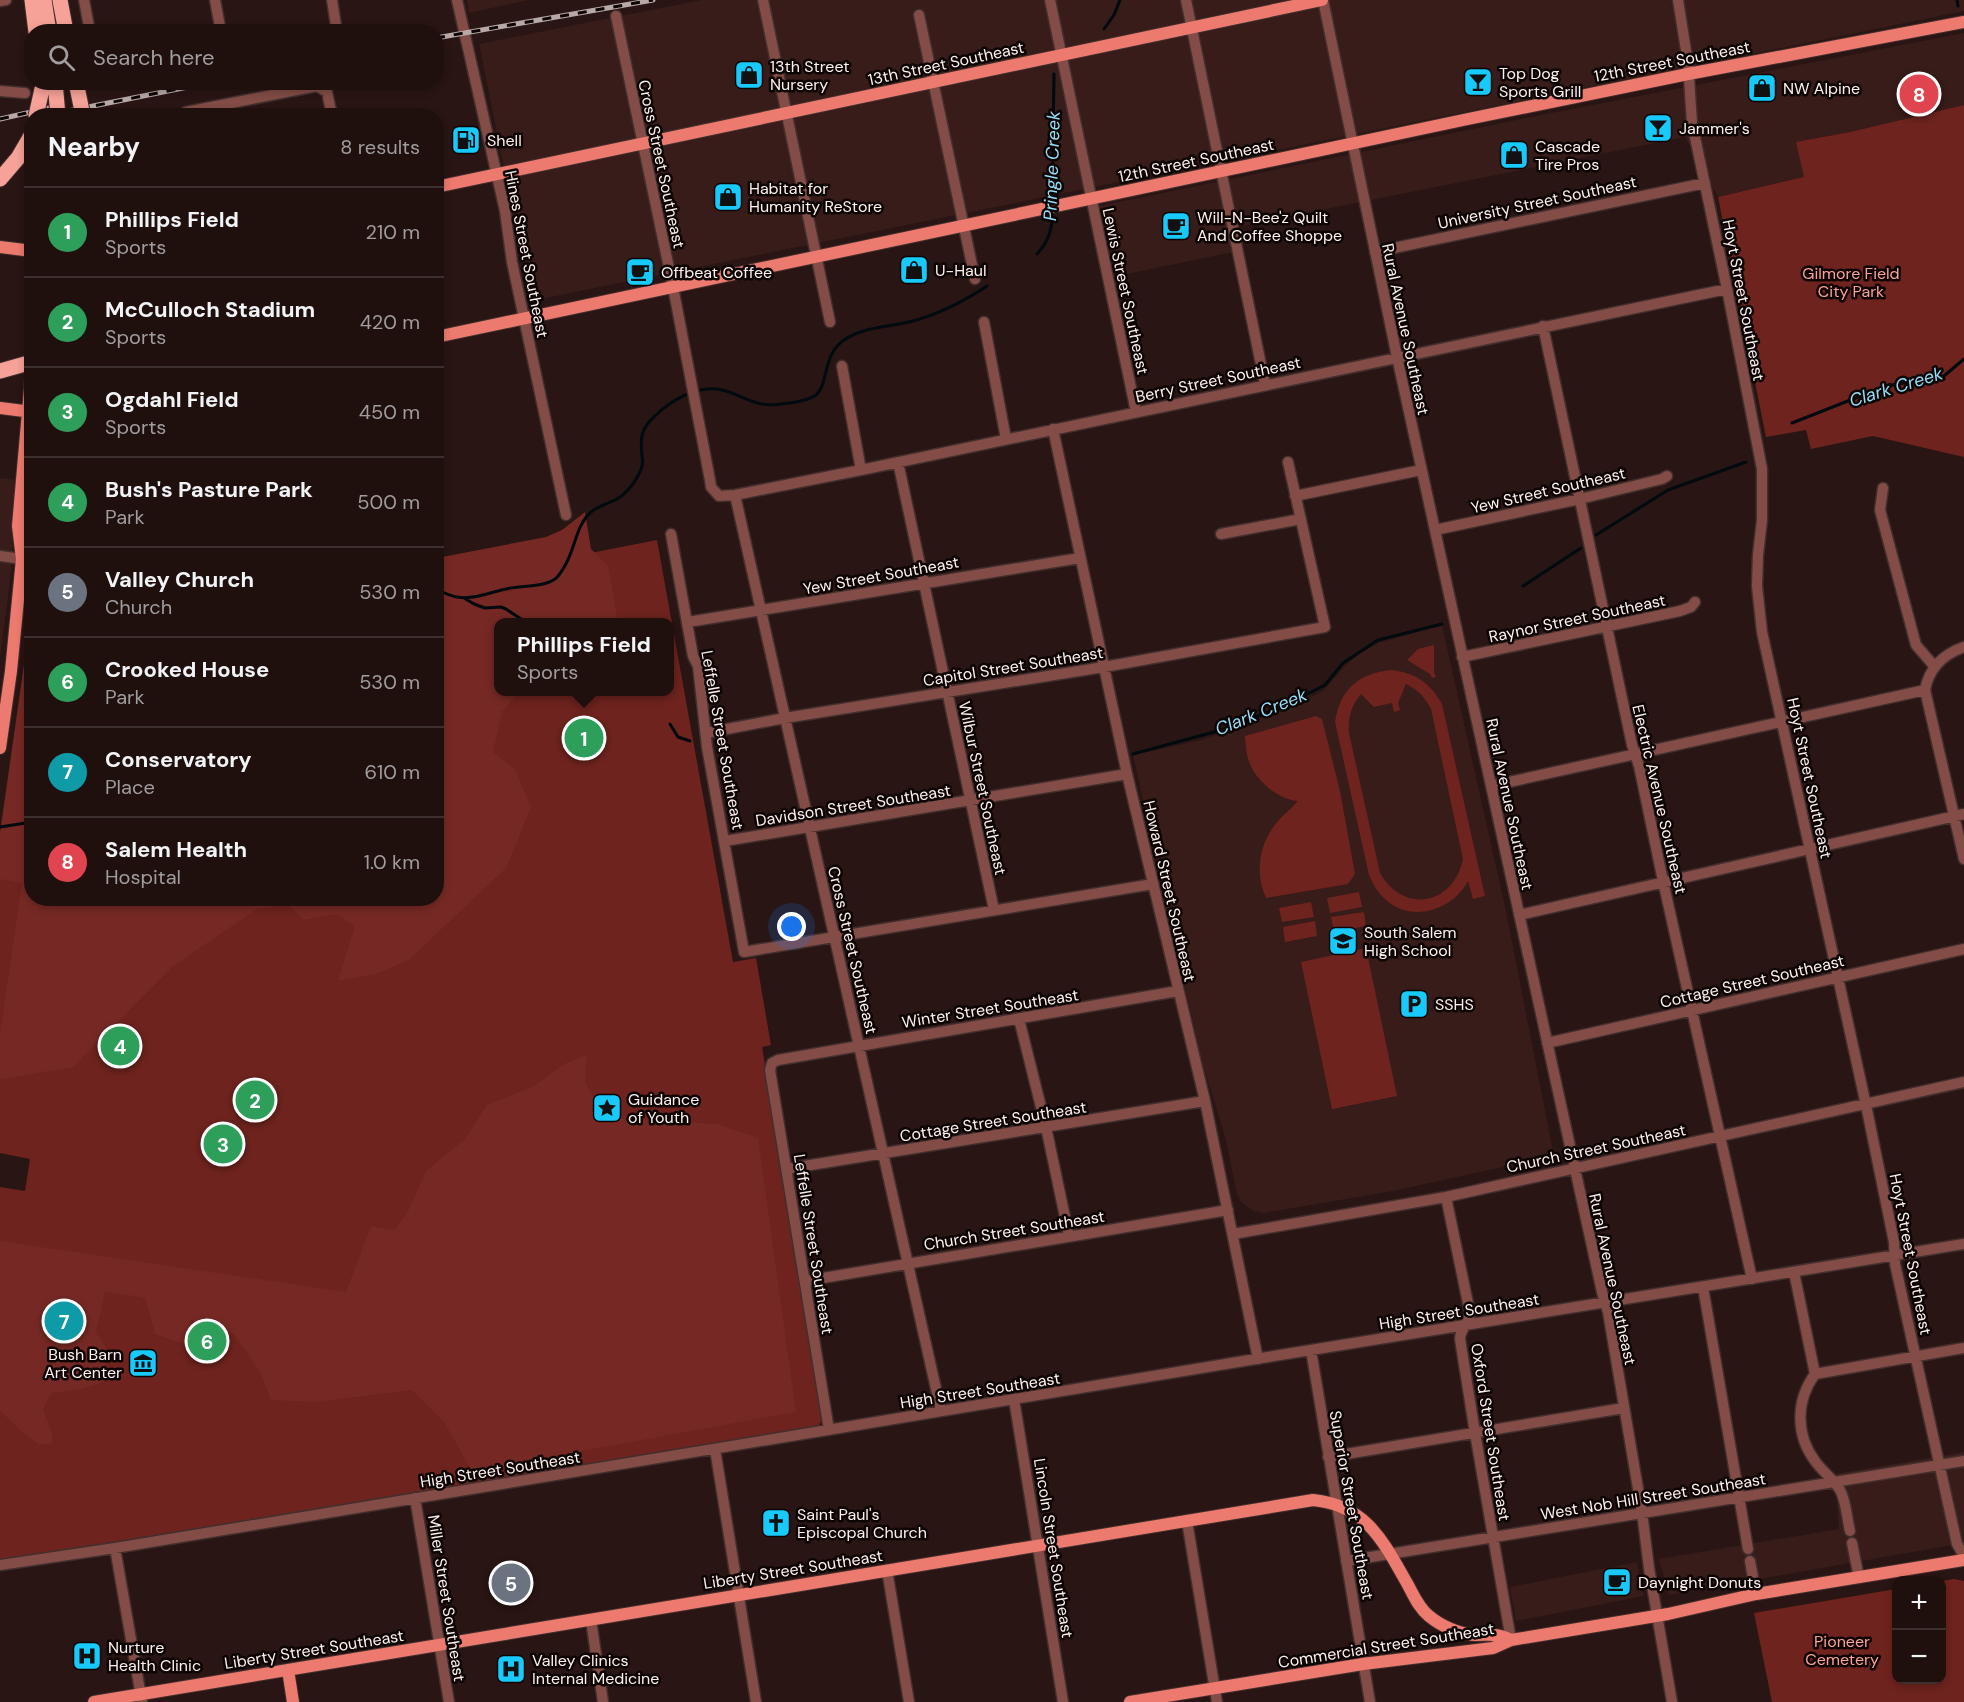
<!DOCTYPE html>
<meta charset="utf-8">
<style>
:root{--surface:#1f100e;--page:#2c1e1c;--text:#f1f3f6;--muted:#a19d9e;--line:#3c302e;--accent:#b45309}
body{margin:0;font-family:"DM Sans",sans-serif;background:var(--page);color:var(--text)}
.controls{position:absolute;right:18px;bottom:18px;display:grid;overflow:hidden;border-radius:12px;box-shadow:0 3px 9px #0003}
.controls button{width:54px;height:54px;display:grid;place-items:center;padding:0;border:0;border-bottom:2px solid var(--line);background:var(--surface);color:var(--text);font:30px sans-serif}
.you{position:absolute;left:792px;top:927px;width:21px;height:21px;margin:-15px;border:4px solid #fff;border-radius:50%;background:#1a73e8;box-shadow:0 0 0 9px #1a73e833}
.badge{display:grid;place-items:center;width:39px;height:39px;border-radius:50%;background:var(--accent);color:#fff;font-size:20px;font-weight:700}
.pin{position:absolute;translate:-50% -50%;border:3px solid #fff;box-shadow:0 2px 6px #0006}
.popup{position:absolute;left:494px;top:618px;width:180px;height:78px;box-sizing:border-box;display:grid;place-content:center;border-radius:12px;background:var(--surface);filter:drop-shadow(0 2px 4px #0005);font-size:20px;white-space:nowrap;color:var(--muted)}
.popup b{font-size:22px;color:var(--text)}
.popup::after{content:'';position:absolute;left:50%;top:100%;margin-left:-12px;border:12px solid transparent;border-top-color:var(--surface)}
.list{margin:0;padding:0;list-style:none}
h2{display:flex;justify-content:space-between;align-items:center;height:78px;margin:0;padding:0 24px;font-size:26px}
h2 small{font-size:20px;font-weight:400;color:var(--muted)}
.list li{display:grid;grid-template-columns:39px 1fr auto;gap:18px;align-items:center;box-sizing:border-box;height:90px;padding:0 24px;border-top:2px solid var(--line)}
.list b{display:block;font-size:22px;white-space:nowrap}
.list p{margin:0;font-size:20px;white-space:nowrap;color:var(--muted)}
.list em{font-size:20px;font-style:normal;color:var(--muted)}
.icon{flex:none;width:33px;height:33px;fill:none;stroke:currentColor;stroke-width:2;stroke-linecap:round;stroke-linejoin:round}
.map{position:relative;flex:none;width:1964px;height:1702px;overflow:hidden}
.search{position:absolute;background:var(--surface);box-shadow:0 3px 9px #0003;left:24px;top:24px;width:420px;height:66px;display:flex;align-items:center;gap:15px;box-sizing:border-box;padding:0 21px;border-radius:24px;color:var(--muted);font-size:22px}
.panel{position:absolute;background:var(--surface);box-shadow:0 3px 9px #0003;left:24px;top:108px;width:420px;height:798px;border-radius:24px}
.map>svg:first-child{display:block}
.built{fill:#371c19}
.green{fill:#6e231e;fill-rule:evenodd}
.forest{fill:#762924}
.lines{fill:none;stroke-linecap:round;stroke-linejoin:round}
.stream{stroke:#010a0e;stroke-width:3}
.minor-casing{stroke:#422f2d;stroke-width:13}
.major-casing{stroke:#422f2d;stroke-width:14}
.highway-casing{stroke:#422f2d;stroke-width:17}
.minor{stroke:#834c46;stroke-width:10}
.major{stroke:#ed7a6e;stroke-width:12}
.highway{stroke:#f6a298;stroke-width:15}
.rail-casing{stroke:#b8a9a7;stroke-width:5}
.rail{stroke:#0c0504;stroke-width:3;stroke-dasharray:9;stroke-linecap:butt}
.highway-bridge-casing{stroke:#422f2d;stroke-width:17;stroke-linecap:butt}
.highway-bridge{stroke:#f6a298;stroke-width:15}
.labels{text-anchor:middle;stroke-width:5;stroke-linejoin:round;paint-order:stroke}
.street-label{font-size:16px;fill:#fdf1ef;stroke:#0c0504}
.poi-label{font-size:16px;fill:#fdf1ef;stroke:#0c0504;text-anchor:start}
.park-label{font-size:16px;fill:#fea297;stroke:#0c0504}
.water-label{font-size:18px;font-style:italic;fill:#94defa;stroke:#0c0504}
</style>
<div class="map">
<svg width="1964" height="1702" viewBox="0 0 1964 1702">
<rect width="100%" height="100%" fill="#291513"/>
<path class="built" d="M467,0H529L469,13Z
M701,0H1964V11L531,301L479,44Z
M1964,33V105L1850,132L1797,142L1805,177L1718,197L1685,137L1237,227L1243,250L1117,276L1099,206L1541,115Z
M0,478L16,480L11,572L0,659Z
M1442,625L1506,911L1554,1156L1393,1191L1264,1213L1253,1211L1241,1202L1237,1194L1226,1140L1202,1062L1133,755L1201,740L1282,711L1323,691L1345,666L1360,653L1379,643Z
M1964,1452V1543L1669,1595L1659,1559L1839,1529L1835,1474Z
M1637,1562L1644,1596L1516,1621L1510,1587Z"/>
<path class="green" d="M1964,105V457L1873,436L1811,449L1806,430L1766,437L1718,197L1804,177L1796,142L1850,132Z
M657,540L733,962L756,958L771,1045L762,1047L823,1415L820,1424L816,1427L97,1546L0,1560V1187L25,1191L30,1159L0,1153V832L31,616L32,898H436L437,558L575,556ZM498,622H670V692H498Z
M1434,645V672L1436,677L1432,678L1430,674L1407,660L1418,649Z
M1392,670C1416,673 1430,683 1442,704L1485,896L1473,899L1468,881C1453,910 1411,924 1385,899C1378,893 1373,884 1369,875L1335,722C1340,689 1359,673 1392,670ZM1406,684C1418,690 1425,697 1431,709L1463,859C1453,906 1403,914 1380,873L1349,733C1348,717 1351,706 1361,694L1374,707L1392,703L1394,712L1400,710L1398,703Z
M1316,716L1322,719L1340,791L1355,874L1348,884L1266,898C1256,876 1258,849 1272,829C1279,818 1290,810 1298,801C1280,800 1257,782 1250,764C1246,755 1246,745 1245,736Z
M1359,892L1362,907L1330,913L1327,898Z
M1311,902L1314,917L1282,922L1279,908Z
M1364,912L1366,926L1334,932L1331,917Z
M1315,921L1317,936L1285,942L1283,927Z
M1366,948L1397,1096L1332,1109L1301,962Z
M1954,1579L1964,1581V1702H1772L1754,1613L1896,1589V1680H1942V1581Z"/>
<path class="forest" d="M585,512L591,549L608,566L618,622H498V692H518L502,712L493,752L514,768L531,807L506,868L410,959L379,973L338,981L355,926L337,914L304,920L289,905L257,909L173,966L73,1067L0,1079V1034L22,883L0,879V836L31,616L32,898H436L437,558L546,537L562,530Z
M587,1055L585,1082L604,1118L717,1124L758,1138L796,1412L472,1471L444,1422L412,1390L315,1402L271,1400L261,1373L234,1334L191,1320L185,1344L155,1334L145,1298L105,1291L96,1332L107,1350L104,1382L82,1389L51,1393L43,1410L51,1430L53,1443L40,1445L23,1433L0,1411V1241L346,1292L371,1226L395,1230L408,1211L426,1171L465,1139L487,1105L534,1086L564,1064Z"/>
<g class="lines">
<path class="stream" d="M1957,0L1958,6
M1104,29L1114,15L1120,0
M1052,204L1054,74
M1037,254C1049,241 1053,228 1052,211
M1792,423L1886,386L1944,376L1964,359
M1596,535L1668,490L1746,462
M1523,586L1581,548
M436,589C442,592 450,596 457,597C474,600 490,592 506,589C520,585 542,588 555,579C558,577 561,572 563,569C575,552 575,526 591,512C598,506 607,504 615,500C626,495 637,480 641,469C643,465 643,461 642,456C640,438 641,428 655,416C670,401 694,387 716,389C739,391 752,409 781,404C791,403 808,401 816,395C829,384 822,355 844,340C863,327 888,327 909,322C937,315 963,302 987,286
M464,598L474,604L485,608L501,607L506,609L521,619L535,622
M670,724L678,737L690,741
M1133,754L1225,729L1284,706L1325,685L1343,663L1378,640L1442,624
M0,827L32,822"/>
<g class="minor-casing">
<path id="minor" d="M84,0L90,32
M215,0L221,32
M332,0L337,32
M457,0L505,211L512,262L566,515
M763,0L830,322
M1050,0L1136,412
M1186,0L1265,384
M1323,0L1397,357L1602,1292L1608,1312L1642,1512L1649,1568L1672,1702
M1678,0L1688,63L1692,123L1727,289L1762,469V520L1758,555L1757,586L1762,632L1866,1105L1894,1242L1895,1264L1957,1544L1964,1556
M0,1L6,0
M919,15L975,279
M616,16L673,287L710,480L711,487L719,496L735,495L861,470L1727,289
M103,82H117
M0,91L25,93
M181,116L186,112L317,86L327,92L332,116
M1375,252L1705,183
M984,322L1006,439
M1543,326L1632,745L1639,766L1663,881L1752,1279
M842,366L861,470
M1053,429L1127,774L1205,1101L1258,1359
M898,462L994,910
M1883,488L1880,510L1916,645L1935,667
M735,495L941,1411
M1295,496L1421,470
M1435,530L1580,499L1662,479L1667,476
M671,534L693,656L698,666L707,747L744,952L1153,884
M1221,534L1301,519
M0,556L22,559
M688,622L1080,558
M1964,647C1944,654 1929,668 1925,690L1964,859
M1462,657L1680,611L1691,607L1695,602
M706,733L785,718L1104,667L1325,627L1288,462
M1491,786L1925,690
M725,841L1127,774
M1519,915L1964,814
M1019,1019L1046,1127L1069,1236
M1547,1043L1964,949
M786,1169L1205,1101
M1446,1197L1470,1313C1470,1322 1460,1329 1460,1339L1475,1433L1511,1640
M1233,1234L1446,1197L1964,1082
M1794,1272L1815,1374C1796,1400 1795,1434 1815,1461C1822,1471 1833,1479 1840,1490C1846,1500 1847,1519 1850,1531
M805,1281L1228,1210
M1703,1287L1748,1549
M1311,1350L1370,1702
M1815,1374L1964,1348
M1014,1399L1063,1702
M829,1430L770,1070L772,1063L778,1060L1178,991
M715,1449L756,1702
M1328,1457L1624,1408
M415,1498L449,1702
M1187,1521L1217,1702
M1852,1543L1859,1578
M115,1548L142,1702
M1346,1561L1964,1461
M1750,1561L1756,1594
M0,1565L115,1548L1268,1357L1964,1244
M887,1570L909,1702
M591,1620L603,1702"/>
</g>
<g class="major-casing">
<path id="major" d="M436,187L1322,0
M0,247L32,251
M436,337L1468,119L1688,74L1964,22
M0,408L32,412
M23,555L32,533
M0,748L11,671L22,559L18,526L32,366
M288,1670L293,1702
M94,1702L1313,1500C1367,1505 1384,1543 1408,1585C1414,1596 1419,1608 1429,1616C1441,1626 1459,1634 1475,1635C1492,1635 1496,1633 1511,1640
M1130,1702L1363,1664L1493,1648L1511,1640L1668,1614L1756,1594L1964,1560"/>
</g>
<g class="highway-casing">
<path id="highway" d="M32,0L36,32
M44,0L49,32
M60,0L66,32
M0,179L18,158L32,134
M0,371L32,362"/>
</g>
<use href="#minor" class="minor"/>
<use href="#major" class="major"/>
<use href="#highway" class="highway"/>
<g class="rail-casing">
<path id="rail" d="M436,38L653,0
M43,116L213,82
M0,119L53,107"/>
</g>
<use href="#rail" class="rail"/>
<g class="highway-bridge-casing">
<path id="highway-bridge" d="M55,82L58,116
M76,82L83,116
M36,116L42,89"/>
</g>
<use href="#highway-bridge" class="highway-bridge"/>
</g>
<defs>
<g id="shop-square" transform="scale(1.5)"><rect x="-9" y="-9" width="18" height="18" rx="4" fill="#18cafc" stroke="#0c0504"/><path d="M-5-2.5h2.3a2.7 3.5 0 0 1 5.4 0H5L5.5 6h-11ZM-1.5-2.5h3a1.5 2.3 0 0 0-3 0Z" fill="#111"/></g>
<g id="bar-square" transform="scale(1.5)"><rect x="-9" y="-9" width="18" height="18" rx="4" fill="#18cafc" stroke="#0c0504"/><path d="M-6-5H6L.8 .8V4.5H3.5V6h-7V4.5H-.8V.8Z" fill="#111"/></g>
<g id="fuel-square" transform="scale(1.5)"><rect x="-9" y="-9" width="18" height="18" rx="4" fill="#18cafc" stroke="#0c0504"/><path d="M-5.5-6h7V0h2V4h1.3V-2.5L3-4.5l.8-.8L6-3V5H2.5V1h-1V6h-7ZM-4.2-4.7v3.2H.2V-4.7Z" fill="#111"/></g>
<g id="cafe-square" transform="scale(1.5)"><rect x="-9" y="-9" width="18" height="18" rx="4" fill="#18cafc" stroke="#0c0504"/><path d="M-5.5-4.5H6V0H3Q3 3.5 0 3.5H-2.5Q-5.5 3.5-5.5 0ZM3-3.2v2h1.7v-2ZM-6 4.5H4V6H-6Z" fill="#111"/></g>
<g id="school-square" transform="scale(1.5)"><rect x="-9" y="-9" width="18" height="18" rx="4" fill="#18cafc" stroke="#0c0504"/><path d="M0-5L7-2L0 1L-7-2ZM-4 1L0 2.5L4 1V4Q0 6-4 4Z" fill="#111"/></g>
<g id="parking-square" transform="scale(1.5)"><rect x="-9" y="-9" width="18" height="18" rx="4" fill="#18cafc" stroke="#0c0504"/><path d="M-3.5-5.5H1a3.5 3.5 0 0 1 0 7H-1V5.5H-3.5ZM-1-3.4V-.6H.8a1.4 1.4 0 0 0 0-2.8Z" fill="#111"/></g>
<g id="sight-square" transform="scale(1.5)"><rect x="-9" y="-9" width="18" height="18" rx="4" fill="#18cafc" stroke="#0c0504"/><path d="M0-6L1.8-2.2L6-1.7L2.9 1.2L3.7 5.4L0 3.3L-3.7 5.4L-2.9 1.2L-6-1.7L-1.8-2.2Z" fill="#111"/></g>
<g id="museum-square" transform="scale(1.5)"><rect x="-9" y="-9" width="18" height="18" rx="4" fill="#18cafc" stroke="#0c0504"/><path d="M0-6L6-3V-2H-6V-3ZM-5-1h2V3h-2ZM-1-1h2V3h-2ZM3-1h2V3H3ZM-6 4H6V6H-6Z" fill="#111"/></g>
<g id="church-square" transform="scale(1.5)"><rect x="-9" y="-9" width="18" height="18" rx="4" fill="#18cafc" stroke="#0c0504"/><path d="M-1.2-6h2.4v3.5h3.3v2.4h-3.3V6h-2.4V-.1h-3.3v-2.4h3.3Z" fill="#111"/></g>
<g id="hospital-square" transform="scale(1.5)"><rect x="-9" y="-9" width="18" height="18" rx="4" fill="#18cafc" stroke="#0c0504"/><path d="M-5-5h3v3.5h4V-5h3V5h-3V1.5h-4V5h-3Z" fill="#111"/></g>
</defs>
<g fill-rule="evenodd">
<use href="#shop-square" x="749" y="75"/>
<use href="#bar-square" x="1478" y="82"/>
<use href="#shop-square" x="1762" y="88"/>
<use href="#bar-square" x="1658" y="128"/>
<use href="#fuel-square" x="466" y="140"/>
<use href="#shop-square" x="1514" y="155"/>
<use href="#shop-square" x="728" y="197"/>
<use href="#cafe-square" x="1176" y="226"/>
<use href="#shop-square" x="914" y="270"/>
<use href="#cafe-square" x="640" y="272"/>
<use href="#school-square" x="1343" y="941"/>
<use href="#parking-square" x="1414" y="1004"/>
<use href="#sight-square" x="607" y="1108"/>
<use href="#museum-square" x="143" y="1363"/>
<use href="#church-square" x="776" y="1523"/>
<use href="#cafe-square" x="1617" y="1582"/>
<use href="#hospital-square" x="87" y="1656"/>
<use href="#hospital-square" x="511" y="1669"/>
</g>
<g class="labels">
<g class="street-label">
<text transform="translate(1672 61) rotate(-11)" y="6">12th Street Southeast</text>
<text transform="translate(946 63) rotate(-12)" y="6">13th Street Southeast</text>
<text transform="translate(1196 160) rotate(-12)" y="6">12th Street Southeast</text>
<text transform="translate(662 164) rotate(78)" y="6">Cross Street Southeast</text>
<text transform="translate(1537 202) rotate(-12)" y="6">University Street Southeast</text>
<text transform="translate(527 254) rotate(79)" y="6">Hines Street Southeast</text>
<text transform="translate(1126 291) rotate(78)" y="6">Lewis Street Southeast</text>
<text transform="translate(1744 300) rotate(79)" y="6">Hoyt Street Southeast</text>
<text transform="translate(1406 329) rotate(78)" y="6">Rural Avenue Southeast</text>
<text transform="translate(1218 379) rotate(-12)" y="6">Berry Street Southeast</text>
<text transform="translate(1548 490) rotate(-13)" y="6">Yew Street Southeast</text>
<text transform="translate(881 575) rotate(-10)" y="6">Yew Street Southeast</text>
<text transform="translate(1577 618) rotate(-12)" y="6">Raynor Street Southeast</text>
<text transform="translate(1013 666) rotate(-9)" y="6">Capitol Street Southeast</text>
<text transform="translate(723 740) rotate(80)" y="6">Leffelle Street Southeast</text>
<text transform="translate(1810 778) rotate(78)" y="6">Hoyt Street Southeast</text>
<text transform="translate(983 788) rotate(78)" y="6">Wilbur Street Southeast</text>
<text transform="translate(1660 799) rotate(77)" y="6">Electric Avenue Southeast</text>
<text transform="translate(1510 804) rotate(78)" y="6">Rural Avenue Southeast</text>
<text transform="translate(853 805) rotate(-9)" y="6">Davidson Street Southeast</text>
<text transform="translate(1170 891) rotate(77)" y="6">Howard Street Southeast</text>
<text transform="translate(853 950) rotate(77)" y="6">Cross Street Southeast</text>
<text transform="translate(1752 981) rotate(-13)" y="6">Cottage Street Southeast</text>
<text transform="translate(990 1008) rotate(-9)" y="6">Winter Street Southeast</text>
<text transform="translate(993 1121) rotate(-9)" y="6">Cottage Street Southeast</text>
<text transform="translate(1596 1148) rotate(-12)" y="6">Church Street Southeast</text>
<text transform="translate(1014 1230) rotate(-9)" y="6">Church Street Southeast</text>
<text transform="translate(814 1244) rotate(81)" y="6">Leffelle Street Southeast</text>
<text transform="translate(1911 1254) rotate(79)" y="6">Hoyt Street Southeast</text>
<text transform="translate(1613 1279) rotate(78)" y="6">Rural Avenue Southeast</text>
<text transform="translate(1459 1311) rotate(-9)" y="6">High Street Southeast</text>
<text transform="translate(980 1390) rotate(-9)" y="6">High Street Southeast</text>
<text transform="translate(1491 1432) rotate(81)" y="6">Oxford Street Southeast</text>
<text transform="translate(500 1469) rotate(-9)" y="6">High Street Southeast</text>
<text transform="translate(1653 1496) rotate(-9)" y="6">West Nob Hill Street Southeast</text>
<text transform="translate(1352 1505) rotate(80)" y="6">Superior Street Southeast</text>
<text transform="translate(1054 1548) rotate(81)" y="6">Lincoln Street Southeast</text>
<text transform="translate(793 1569) rotate(-9)" y="6">Liberty Street Southeast</text>
<text transform="translate(447 1598) rotate(81)" y="6">Miller Street Southeast</text>
<text transform="translate(1386 1645) rotate(-9)" y="6">Commercial Street Southeast</text>
<text transform="translate(314 1649) rotate(-9)" y="6">Liberty Street Southeast</text>
</g>
<g class="poi-label">
<text x="770" y="72">13th Street<tspan x="770" dy="18">Nursery</tspan></text>
<text x="1499" y="79">Top Dog<tspan x="1499" dy="18">Sports Grill</tspan></text>
<text x="1783" y="94">NW Alpine</text>
<text x="1679" y="134">Jammer's</text>
<text x="487" y="146">Shell</text>
<text x="1535" y="152">Cascade<tspan x="1535" dy="18">Tire Pros</tspan></text>
<text x="749" y="194">Habitat for<tspan x="749" dy="18">Humanity ReStore</tspan></text>
<text x="1197" y="223">Will-N-Bee'z Quilt<tspan x="1197" dy="18">And Coffee Shoppe</tspan></text>
<text x="935" y="276">U-Haul</text>
<text x="661" y="278">Offbeat Coffee</text>
<text x="1364" y="938">South Salem<tspan x="1364" dy="18">High School</tspan></text>
<text x="1435" y="1010">SSHS</text>
<text x="628" y="1105">Guidance<tspan x="628" dy="18">of Youth</tspan></text>
<text x="122" y="1360" text-anchor="end">Bush Barn<tspan x="122" dy="18">Art Center</tspan></text>
<text x="797" y="1520">Saint Paul's<tspan x="797" dy="18">Episcopal Church</tspan></text>
<text x="1638" y="1588">Daynight Donuts</text>
<text x="108" y="1653">Nurture<tspan x="108" dy="18">Health Clinic</tspan></text>
<text x="532" y="1666">Valley Clinics<tspan x="532" dy="18">Internal Medicine</tspan></text>
</g>
<g class="park-label">
<text x="1851" y="279">Gilmore Field<tspan x="1851" dy="18">City Park</tspan></text>
<text x="1842" y="1647">Pioneer<tspan x="1842" dy="18">Cemetery</tspan></text>
</g>
<g class="water-label">
<text transform="translate(1052 166) rotate(-88)" y="6">Pringle Creek</text>
<text transform="translate(1896 387) rotate(-17)" y="6">Clark Creek</text>
<text transform="translate(1261 712) rotate(-22)" y="6">Clark Creek</text>
</g>
</g>
</svg>
<div class="controls">
<button>+</button>
<button>−</button>
</div>
<div class="you"></div>
<div class="pin badge" style="left:584px;top:738px;background:#2e9e5b">1</div>
<div class="popup"><b>Phillips Field</b>Sports</div>
<div class="pin badge" style="left:255px;top:1100px;background:#2e9e5b">2</div>
<div class="pin badge" style="left:223px;top:1144px;background:#2e9e5b">3</div>
<div class="pin badge" style="left:120px;top:1046px;background:#2e9e5b">4</div>
<div class="pin badge" style="left:511px;top:1583px;background:#6b7280">5</div>
<div class="pin badge" style="left:207px;top:1341px;background:#2e9e5b">6</div>
<div class="pin badge" style="left:64px;top:1321px;background:#0f9aa8">7</div>
<div class="pin badge" style="left:1919px;top:94px;background:#e0444e">8</div>
<div class="search"><svg class="icon" aria-label="search" viewBox="0 0 24 24"><circle cx="10" cy="10" r="6"/><path d="M15 15l6 6"/></svg>Search here</div>
<section class="panel">
<h2>Nearby<small>8 results</small></h2>
<ul class="list">
<li><span class="badge" style="background:#2e9e5b">1</span><div><b>Phillips Field</b><p>Sports</p></div><em>210 m</em></li>
<li><span class="badge" style="background:#2e9e5b">2</span><div><b>McCulloch Stadium</b><p>Sports</p></div><em>420 m</em></li>
<li><span class="badge" style="background:#2e9e5b">3</span><div><b>Ogdahl Field</b><p>Sports</p></div><em>450 m</em></li>
<li><span class="badge" style="background:#2e9e5b">4</span><div><b>Bush's Pasture Park</b><p>Park</p></div><em>500 m</em></li>
<li><span class="badge" style="background:#6b7280">5</span><div><b>Valley Church</b><p>Church</p></div><em>530 m</em></li>
<li><span class="badge" style="background:#2e9e5b">6</span><div><b>Crooked House</b><p>Park</p></div><em>530 m</em></li>
<li><span class="badge" style="background:#0f9aa8">7</span><div><b>Conservatory</b><p>Place</p></div><em>610 m</em></li>
<li><span class="badge" style="background:#e0444e">8</span><div><b>Salem Health</b><p>Hospital</p></div><em>1.0 km</em></li>
</ul>
</section>
</div>
